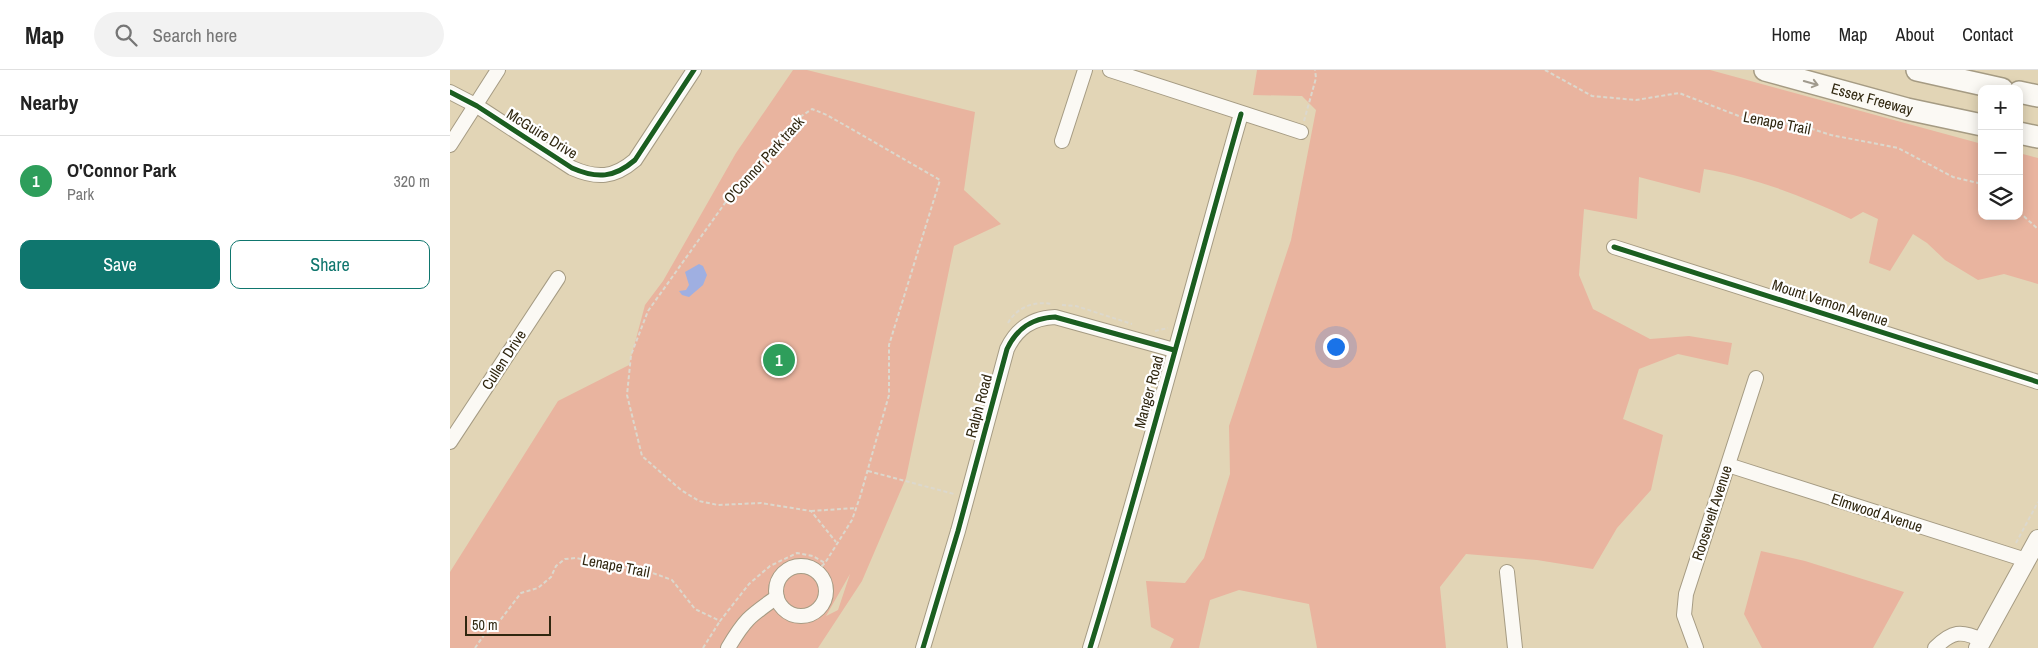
<!DOCTYPE html>
<meta charset="utf-8">
<style>
:root{--surface:#fff;--page:#f2f2f2;--text:#222;--muted:#767676;--line:#e0e0e0;--accent:#0f766e}
body{margin:0;font-family:"Archivo Narrow",sans-serif;background:var(--page);color:var(--text)}
.controls{position:absolute;right:15px;top:15px;display:grid;overflow:hidden;border-radius:10px;box-shadow:0 2px 12px #0003}
.controls button{width:45px;height:45px;display:grid;place-items:center;padding:0;border:0;border-bottom:1px solid var(--line);background:var(--surface);color:var(--text);font:25px sans-serif}
.scale{position:absolute;left:15px;bottom:12px;width:86px;box-sizing:border-box;padding-left:5px;border:2px solid #302710;border-top:0;font-size:14px;line-height:18px;white-space:nowrap;color:#302710;-webkit-text-stroke:4px #fff;paint-order:stroke}
.you{position:absolute;left:885px;top:276px;width:18px;height:18px;margin:-12px;border:4px solid #fff;border-radius:50%;background:#1a73e8;box-shadow:0 0 0 8px #1a73e833}
.badge{display:grid;place-items:center;width:32px;height:32px;border-radius:50%;background:var(--accent);color:#fff;font-size:16px;font-weight:700}
.pin{position:absolute;translate:-50% -50%;border:2px solid #fff;box-shadow:0 1px 5px #0006}
.list{margin:0;padding:0;list-style:none}
h2{display:flex;justify-content:space-between;align-items:center;height:65px;margin:0;padding:0 20px;font-size:21px}
h2 small{font-size:16px;font-weight:400;color:var(--muted)}
.list li{display:grid;grid-template-columns:32px 1fr auto;gap:15px;align-items:center;box-sizing:border-box;height:90px;padding:0 20px;border-top:1px solid var(--line)}
.list b{display:block;font-size:19px;white-space:nowrap}
.list p{margin:0;font-size:16px;white-space:nowrap;color:var(--muted)}
.list em{font-size:16px;font-style:normal;color:var(--muted)}
.actions{display:flex;gap:10px;padding:15px 20px}
.actions a{flex:1;padding:11px 0;border:1px solid var(--accent);border-radius:10px;text-align:center;font-size:18px;color:var(--accent)}
.actions .main{background:var(--accent);color:#fff}
.icon{flex:none;width:28px;height:28px;fill:none;stroke:currentColor;stroke-width:2;stroke-linecap:round;stroke-linejoin:round}
.map{position:relative;flex:none;width:1588px;height:578px;overflow:hidden}
header{display:flex;align-items:center;gap:30px;box-sizing:border-box;height:70px;padding:0 25px;background:var(--surface);border-bottom:1px solid var(--line)}
header strong{font-size:24px}
nav{display:flex;gap:28px;margin-inline-start:auto;font-size:18px}
.search{width:350px;height:45px;background:var(--page);display:flex;align-items:center;gap:12px;box-sizing:border-box;padding:0 18px;border-radius:28px;color:var(--muted);font-size:19px}
main{display:flex}
aside{flex:1;background:var(--surface)}
.map>svg:first-child{display:block}
.green{fill:#e9b49f;fill-rule:evenodd}
.water{fill:#9fafe1}
.lines{fill:none;stroke-linecap:round;stroke-linejoin:round}
.minor-casing{stroke:#a59b83;stroke-width:16}
.major-casing{stroke:#a59b83;stroke-width:20}
.highway-casing{stroke:#a59b83;stroke-width:24}
.path{stroke:#dcd8cd;stroke-width:2;stroke-dasharray:4 2.5;stroke-linecap:butt}
.minor{stroke:#fbf9f4;stroke-width:14}
.major{stroke:#fbf9f4;stroke-width:18}
.highway{stroke:#fbf9f4;stroke-width:21}
.cycleway-casing{stroke:#fff;stroke-width:8}
.cycleway{stroke:#1b5e20;stroke-width:5}
.oneway{stroke:#a09a8d}
.labels{text-anchor:middle;stroke-width:4.5;stroke-linejoin:round;paint-order:stroke}
.street-label{font-size:15px;fill:#302710;stroke:#fff}
</style>
<header>
<strong>Map</strong>
<div class="search"><svg class="icon" aria-label="search" viewBox="0 0 24 24"><circle cx="10" cy="10" r="6"/><path d="M15 15l6 6"/></svg>Search here</div>
<nav><a>Home</a><a>Map</a><a>About</a><a>Contact</a></nav>
</header>
<main>
<aside>
<h2>Nearby<small></small></h2>
<ul class="list">
<li><span class="badge" style="background:#2e9e5b">1</span><div><b>O'Connor Park</b><p>Park</p></div><em>320 m</em></li>
</ul>
<div class="actions"><a class="main">Save</a><a>Share</a></div>
</aside>
<div class="map">
<svg width="1588" height="578" viewBox="0 0 1588 578">
<rect width="100%" height="100%" fill="#e2d5b6"/>
<path class="green" d="M343,0H357L525,42L514,120L551,154L504,176L456,408L412,511L368,578H0V502L108,331L179,295L195,235L213,211L286,83ZM400,504L388,540L376,546Z
M807,0H1260L1532,74V146H1569V83L1588,88V214L1554,204L1528,210L1495,190L1477,173L1463,164L1440,201L1419,193L1428,149L1413,142L1401,149C1353,126 1306,108 1254,99L1250,123L1189,107L1187,149L1134,139L1129,205L1143,239L1200,269L1239,266L1282,273L1278,295L1228,284L1189,299L1173,349L1213,365L1201,420L1167,458L1143,499L1087,490L1016,484L990,517L996,578H867L859,534L789,520L760,530L749,578H720L724,569L701,557L696,511L735,513L754,488L780,404L779,356L841,170L866,40L852,26L803,25Z
M1311,481L1355,491L1454,522L1423,578H1312L1294,544Z"/>
<path class="water" d="M249,194L253,196L257,205L253,215L239,227L232,225L229,221L236,220L239,215L235,202Z"/>
<g class="lines">
<g class="minor-casing">
<path id="minor" d="M660,0L851,62
M0,22L27,36L122,98C147,109 164,108 185,90L244,0
M612,71L635,0
M0,75L48,0
M1164,177L1588,312
M0,372L108,208
M1278,395L1576,490
M326 521a25 25 0 1 1 50 0a25 25 0 1 1-50 0Z
M1057,502L1065,578
M278,578C295,549 300,546 327,527
M473,578L508,461L557,279C567,258 582,248 605,247L724,280
M640,578C694,401 740,222 791,44
M1246,578L1234,545L1236,524L1306,308
M1485,578C1502,561 1511,560 1532,570"/>
</g>
<g class="major-casing">
<path id="major" d="M1528,578L1588,469"/>
</g>
<g class="highway-casing">
<g id="highway">
<path id="s1" d="M1315,0L1457,39L1532,55"/>
<path d="M1467,0L1552,19"/>
<path d="M1569,22L1588,26"/>
<path d="M1569,63L1588,67"/>
</g>
</g>
<path class="path" d="M1095,0L1142,26L1186,30L1229,23L1307,53L1347,54L1381,65L1448,78L1503,107L1532,114
M854,51L866,8L865,0
M1569,142L1588,159
M612,235L626,236L682,254
M558,253C567,237 584,231 602,234
M705,261L718,258
M418,401L504,424
M361,441L406,438
M1566,473L1588,432
M367,501L375,493L402,450L410,427L439,325V275L490,110L377,45L362,39L350,47L285,119L198,241L181,285L177,325L192,386L231,420L249,431L268,435L311,433L361,441L386,472
M25,578L34,565L45,557L71,523L88,518L101,507L106,496L115,489L126,488L173,498L182,497L188,501L200,502L222,510L245,539L270,551L299,514L320,496L347,483L363,486L375,493
M253,578L270,551"/>
<use href="#minor" class="minor"/>
<use href="#major" class="major"/>
<use href="#highway" class="highway"/>
<g class="cycleway-casing">
<path id="cycleway" d="M0,22L27,36L122,98C147,109 164,108 185,90L244,0
M1164,177L1588,312
M473,578L508,461L557,279C567,258 582,248 605,247L724,280
M640,578C694,401 740,222 791,44"/>
</g>
<use href="#cycleway" class="cycleway"/>
</g>
<defs><path id="oneway-shaft" d="M-6 0H5M1.5-3L5.5 0L1.5 3" fill="none" stroke-width="1.6" stroke-linecap="round" stroke-linejoin="round" transform="scale(1.25)"/></defs>
<use class="oneway" href="#oneway-shaft" transform="translate(1361 13) rotate(16)"/>
<g class="labels">
<g class="street-label">
<text dy="5" stroke="none"><textPath href="#s1" startOffset="111">Essex Freeway</textPath></text>
<text transform="translate(1327 53) rotate(11)" y="5">Lenape Trail</text>
<text transform="translate(92 64) rotate(32)" y="5">McGuire Drive</text>
<text transform="translate(314 90) rotate(-48)" y="5">O'Connor Park track</text>
<text transform="translate(1380 233) rotate(18)" y="5">Mount Vernon Avenue</text>
<text transform="translate(54 290) rotate(-57)" y="5">Cullen Drive</text>
<text transform="translate(699 322) rotate(-75)" y="5">Manger Road</text>
<text transform="translate(529 336) rotate(-75)" y="5">Ralph Road</text>
<text transform="translate(1262 443) rotate(-72)" y="5">Roosevelt Avenue</text>
<text transform="translate(1427 443) rotate(18)" y="5">Elmwood Avenue</text>
<text transform="translate(166 496) rotate(11)" y="5">Lenape Trail</text>
</g>
</g>
</svg>
<div class="controls">
<button>+</button>
<button>−</button>
<button><svg class="icon" aria-label="layers" viewBox="0 0 24 24"><path d="M12 4l9 5-9 5-9-5zM3 14l9 5 9-5"/></svg></button>
</div>
<div class="scale">50 m</div>
<div class="you"></div>
<div class="pin badge" style="left:329px;top:290px;background:#2e9e5b">1</div>
</div>
</main>
